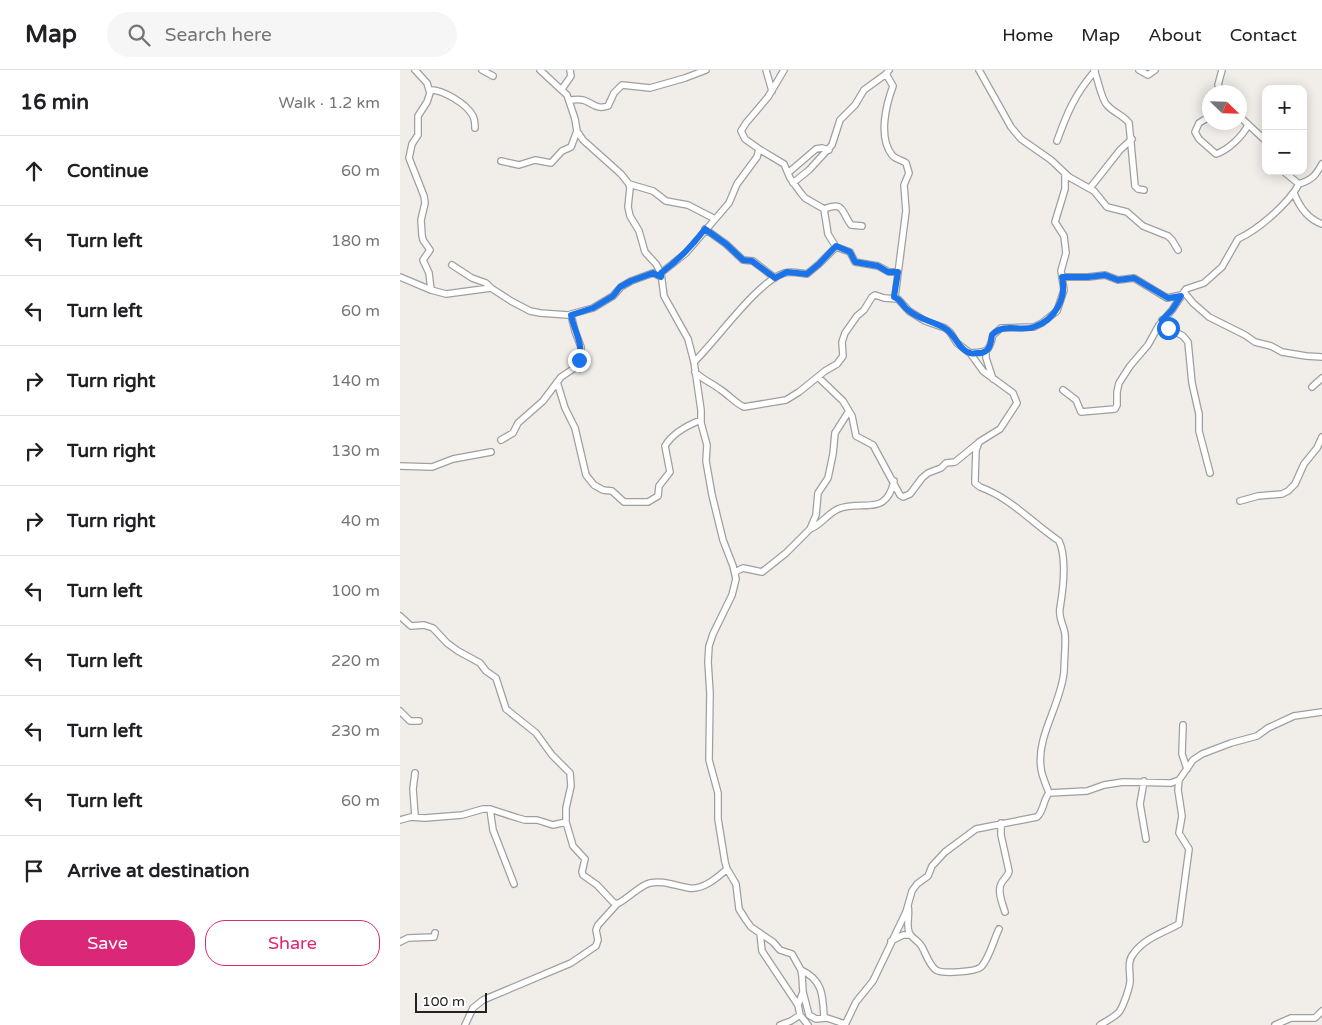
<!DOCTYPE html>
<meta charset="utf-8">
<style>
:root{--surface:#fff;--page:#f6f6f6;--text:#202124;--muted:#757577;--line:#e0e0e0;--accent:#db2777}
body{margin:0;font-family:"Varela Round",sans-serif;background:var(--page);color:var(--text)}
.controls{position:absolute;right:15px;top:15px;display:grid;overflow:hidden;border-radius:10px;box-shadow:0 2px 12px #0003}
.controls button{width:45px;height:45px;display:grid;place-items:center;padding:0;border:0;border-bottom:1px solid var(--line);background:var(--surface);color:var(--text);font:25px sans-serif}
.compass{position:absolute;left:802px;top:15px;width:45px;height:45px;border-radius:50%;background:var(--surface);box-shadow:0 2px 12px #0003;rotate:113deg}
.scale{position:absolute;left:15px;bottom:12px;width:72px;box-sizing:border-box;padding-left:5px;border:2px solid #222;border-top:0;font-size:14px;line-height:18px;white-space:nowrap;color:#222;-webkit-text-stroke:4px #fff;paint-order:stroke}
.stop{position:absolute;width:15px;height:15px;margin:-11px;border:4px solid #1a73e8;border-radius:50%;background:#fff}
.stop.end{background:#1a73e8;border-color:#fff;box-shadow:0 1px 5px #0008}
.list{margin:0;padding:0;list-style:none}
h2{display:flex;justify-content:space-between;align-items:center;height:65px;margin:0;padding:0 20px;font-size:21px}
h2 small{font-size:16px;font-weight:400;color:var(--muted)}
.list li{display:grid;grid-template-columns:32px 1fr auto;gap:15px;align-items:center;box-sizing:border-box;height:70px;padding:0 20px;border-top:1px solid var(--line)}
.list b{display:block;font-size:19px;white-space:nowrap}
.list em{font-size:16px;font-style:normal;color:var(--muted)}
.actions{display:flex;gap:10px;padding:15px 20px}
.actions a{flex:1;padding:11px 0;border:1px solid var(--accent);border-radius:20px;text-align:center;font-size:18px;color:var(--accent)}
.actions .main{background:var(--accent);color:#fff}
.icon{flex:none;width:28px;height:28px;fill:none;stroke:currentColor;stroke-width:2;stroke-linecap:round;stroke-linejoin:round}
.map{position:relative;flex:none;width:922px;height:955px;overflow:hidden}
header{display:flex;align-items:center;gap:30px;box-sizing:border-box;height:70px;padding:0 25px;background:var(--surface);border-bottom:1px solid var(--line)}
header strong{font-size:24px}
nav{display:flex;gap:28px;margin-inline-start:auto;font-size:18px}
.search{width:350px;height:45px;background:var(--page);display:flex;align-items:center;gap:12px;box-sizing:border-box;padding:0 18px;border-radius:28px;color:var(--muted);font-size:19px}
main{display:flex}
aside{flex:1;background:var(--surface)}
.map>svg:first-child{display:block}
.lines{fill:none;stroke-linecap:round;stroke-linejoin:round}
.minor-casing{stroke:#9f9f9f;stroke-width:8}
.minor{stroke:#fff;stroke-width:5.5}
.route{stroke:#1a73e8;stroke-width:6}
</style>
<header>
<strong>Map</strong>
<div class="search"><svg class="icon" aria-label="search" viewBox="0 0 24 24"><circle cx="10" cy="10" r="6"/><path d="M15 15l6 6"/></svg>Search here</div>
<nav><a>Home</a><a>Map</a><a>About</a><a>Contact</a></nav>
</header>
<main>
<aside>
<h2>16 min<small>Walk · 1.2 km</small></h2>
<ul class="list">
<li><svg class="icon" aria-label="ahead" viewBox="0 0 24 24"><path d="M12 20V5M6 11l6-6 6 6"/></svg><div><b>Continue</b></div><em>60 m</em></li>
<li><svg class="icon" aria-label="left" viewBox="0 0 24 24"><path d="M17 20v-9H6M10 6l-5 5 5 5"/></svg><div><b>Turn left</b></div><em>180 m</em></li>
<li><svg class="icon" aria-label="left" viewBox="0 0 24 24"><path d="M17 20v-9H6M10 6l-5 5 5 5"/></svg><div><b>Turn left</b></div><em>60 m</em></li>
<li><svg class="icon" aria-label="right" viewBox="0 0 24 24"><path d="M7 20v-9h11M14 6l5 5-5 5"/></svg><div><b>Turn right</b></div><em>140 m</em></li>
<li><svg class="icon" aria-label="right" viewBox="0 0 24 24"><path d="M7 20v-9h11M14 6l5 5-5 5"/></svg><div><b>Turn right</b></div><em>130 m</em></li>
<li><svg class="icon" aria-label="right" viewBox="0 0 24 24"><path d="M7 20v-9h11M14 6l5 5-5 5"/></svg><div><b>Turn right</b></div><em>40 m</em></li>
<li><svg class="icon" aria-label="left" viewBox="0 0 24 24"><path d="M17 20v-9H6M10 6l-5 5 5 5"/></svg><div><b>Turn left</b></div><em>100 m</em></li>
<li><svg class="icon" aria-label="left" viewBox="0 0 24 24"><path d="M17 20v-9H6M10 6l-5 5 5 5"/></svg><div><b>Turn left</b></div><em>220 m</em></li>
<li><svg class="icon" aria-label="left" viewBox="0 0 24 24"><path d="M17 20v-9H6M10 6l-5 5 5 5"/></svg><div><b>Turn left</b></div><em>230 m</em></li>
<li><svg class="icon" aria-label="left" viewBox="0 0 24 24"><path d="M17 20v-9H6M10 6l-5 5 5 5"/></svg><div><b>Turn left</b></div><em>60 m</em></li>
<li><svg class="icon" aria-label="arrive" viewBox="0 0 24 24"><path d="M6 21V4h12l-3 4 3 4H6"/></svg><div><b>Arrive at destination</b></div></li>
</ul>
<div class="actions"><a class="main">Save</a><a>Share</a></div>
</aside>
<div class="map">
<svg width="922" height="955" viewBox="0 0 922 955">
<rect width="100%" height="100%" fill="#f1eee9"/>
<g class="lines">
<g class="minor-casing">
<path id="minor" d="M15,0L27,13L30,23L27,32L18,46V65L12,74L9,88L24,126L25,133L21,150L22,165L23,170L30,180L23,190L29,203L31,220
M82,0L93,6
M140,0L167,25L175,49L177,61L183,70L221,104L229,114L230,118L228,137L230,146L239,161L245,182L256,194L261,203
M366,0L372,21
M384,0L368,27L346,53L341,61L345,69L359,79L357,87L337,114L329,133L286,183L261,203L264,226L288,269L294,292L301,340V353L307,375L306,391L312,425L323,470L333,496L336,509L332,525L313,564L309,576L308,592L310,623L309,690L318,723V749L325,792L327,799L336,814L339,839L346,850L351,857L373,872L380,880L392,884L401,900L402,906L403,922L398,935L400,945L408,955
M579,0L611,57L621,69L651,90L669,107L694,121L707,137L727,142L743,156L768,166L772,170L778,180
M694,0C698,9 701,29 707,35C714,43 723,45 729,53L735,116L738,119L744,120
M739,0L748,5L755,0
M486,4L493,16C486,35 478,67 492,85C495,89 502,90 506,93L509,103L504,115L506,141L495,227
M162,19L171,6L170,0
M30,20C42,19 67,34 73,46C75,50 75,54 75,58
M822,22L818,15L822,0
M169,30C174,30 178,29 183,30C193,33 196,40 208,36L214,23L222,15L250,18L285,8L306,0
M839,46L866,71
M809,47L799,53L795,62L799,69L816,84C828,80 842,67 848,55
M657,71C667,43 675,24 695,1
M359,79L384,94L390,108L400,122L405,128L424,139L428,164L436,177L450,182L455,192L478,196L489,202H498
M101,91L119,95L135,90L151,93L162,81L171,77L177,61
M883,101L899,114C912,110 916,105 922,94
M388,103L416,79L422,78L429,80
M393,113L409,100L432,75L440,50L455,35L464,20L486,4L489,0
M229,114L253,121L266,131L288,135L315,149
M690,118L720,80L732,69
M894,123C899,136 908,149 922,154
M424,139C444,131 441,141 451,155L462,156
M305,159L326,174L343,190L353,191L375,208
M52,195L72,208L86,213L91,218L111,231L130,241L140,243L168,245L193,238L213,226L221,217L231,211L253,203L261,207
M0,207L31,220L46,224L91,218
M662,207H688L705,205L718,210L734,208L767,228L781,225
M784,222L793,233L809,247L845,265L855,272L871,276L882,282L906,286L922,287
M762,250L768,258L783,266L788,272L792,313L799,344V361L810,403
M586,281V288L593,309
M570,283C587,282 589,283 593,265L601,258L634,257L642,253L657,241L664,220L661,201L666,183L664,166L655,152L665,119V104
M294,292C316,271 357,212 384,203C391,201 399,203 407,204L419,194L436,177
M295,302C303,310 312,313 321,320C329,325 335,333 344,337L386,330L399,322L425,301L437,294L443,286L442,272L445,263L457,246L464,240L472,227L475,225L484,228L498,229L509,241L525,251L545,258L550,262L557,273L570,283L583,301L613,323L617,333L600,359L579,372L576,380L575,410V413L580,417C611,428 632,453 659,471C667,488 663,520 660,538C658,547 664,556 665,564C666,573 664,593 664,602C661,634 636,667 641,698C641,704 647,717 649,723
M419,308L443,331L452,346L456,366L473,375L500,425L503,427L510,424L522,408L528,403L541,398L546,393L555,392L577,374
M157,312L165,338L175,358L186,405L194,415L203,420L212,421L224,432H248L258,426L259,416L270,402L265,376C272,364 288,355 301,350
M912,317L922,308
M663,320L676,330L681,342L715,339L717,335V322L719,313L730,296L748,275L759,255L772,240L786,219L804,213L822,197L838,169C859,159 888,134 899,114
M101,370L113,363L118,353L143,331L161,307L176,297L181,283V277L175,261L171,245
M0,396L32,397L53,389L91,382
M840,431L858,426L882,424L888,421L895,414L904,394L917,378L922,367
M410,459C421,455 427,444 438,439C462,429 486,448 494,411
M335,502L343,498L362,502L386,483L410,459L416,445L418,423L428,408L433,384L435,363L449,341
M0,546L11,556L24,555L33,558L47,573L58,581L80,593L86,601L96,608L106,639L136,663L152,685L170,703L171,716L166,738V752
M0,641L10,651H19
M783,655L782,684L787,699
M15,703L13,719L15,746
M744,711L740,734L746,769
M90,739L93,760L114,814
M0,750L11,747L25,748L62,745L83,739H90L118,748L125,750H137L153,755L166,752L173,776L185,789L182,802L183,805L197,815L213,832L217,834C228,829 240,815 250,813C264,810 275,816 289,818C303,820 317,808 327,799
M601,753V765L609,801C608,807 603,809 601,814C597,822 603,835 605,842
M508,836C510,845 506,854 509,862C511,868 519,871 522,877C526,884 529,895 536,900C542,904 575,902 581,897C589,889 594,869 599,859
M360,863L362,881L398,935
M491,871L503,865H510
M0,872L8,868L34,867L35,863
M401,900C423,910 423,926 424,948
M403,922L409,945L416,949L427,948L445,954
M65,955L73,938L83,930L171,893L196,876L198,870L196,860L198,855L217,834
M380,955L391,951L400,945
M445,955L456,932L473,911L506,842L512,821L517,814L528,806L532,796L545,782L576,759L637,747C644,741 643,730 649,723L687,721L704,715L723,712L771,713L779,710L793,690L802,684L831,673L857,666L868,658L894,646L922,642
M700,955C706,951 715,947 719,942C723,937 731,915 730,909C730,900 727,891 734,883C745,868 763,863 779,854L789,779L779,763L782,746L778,720L779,710
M875,955L891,948H915L922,941"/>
</g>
<use href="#minor" class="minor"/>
</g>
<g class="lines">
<path class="route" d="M179,290C184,274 174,261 171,245L193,238L213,226L220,217L231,211L253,203L261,207V203C279,190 292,176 305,159L326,174L343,190L352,191L375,208L387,202L407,204L419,194L436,176L450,182L455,192L478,196L488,202H498L494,227C502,230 502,236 508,240C519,250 534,251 546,259C555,265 559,280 570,283C573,284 575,283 578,283C589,284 591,274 592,265C604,252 619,262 634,257C655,250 667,228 662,207H688L705,205L718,210L734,208L768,228L781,226L772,240L762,250L768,258"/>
</g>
</svg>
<div class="controls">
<button>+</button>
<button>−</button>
</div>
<svg class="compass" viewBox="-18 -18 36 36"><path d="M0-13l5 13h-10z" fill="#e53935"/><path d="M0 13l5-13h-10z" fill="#757577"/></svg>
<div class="scale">100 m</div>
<div class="stop" style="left:768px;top:258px"></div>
<div class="stop end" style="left:179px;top:290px"></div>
</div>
</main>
